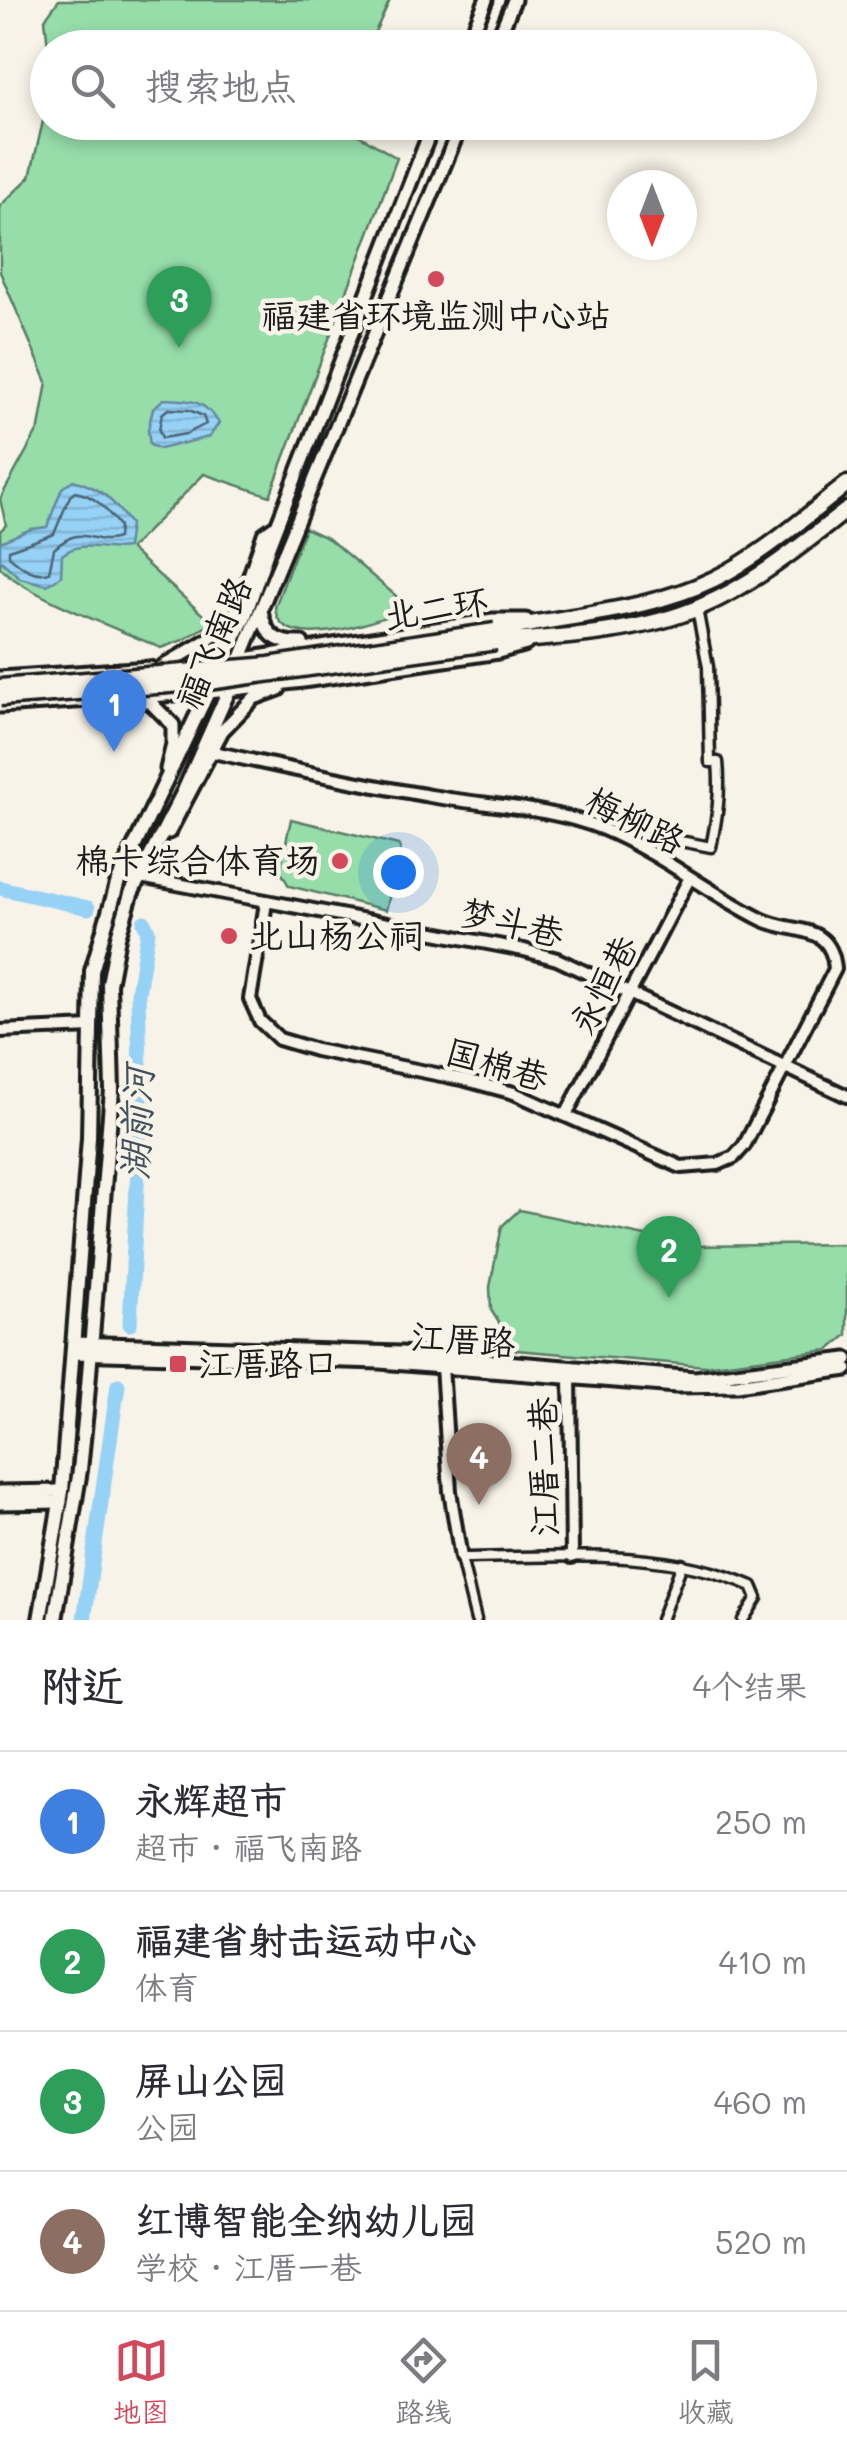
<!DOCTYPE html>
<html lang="zh">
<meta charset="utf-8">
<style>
:root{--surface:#fff;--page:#f2f2f3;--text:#2b2b33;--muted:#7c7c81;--line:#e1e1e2;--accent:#d1495b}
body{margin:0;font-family:Mali,"LXGW WenKai TC",sans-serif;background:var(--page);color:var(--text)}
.compass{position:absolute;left:607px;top:170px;width:90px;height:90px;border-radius:50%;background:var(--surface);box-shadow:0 5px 15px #0003;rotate:180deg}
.you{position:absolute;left:398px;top:872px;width:35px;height:35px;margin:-25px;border:8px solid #fff;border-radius:50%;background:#1a73e8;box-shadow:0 0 0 15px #1a73e833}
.badge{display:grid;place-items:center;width:65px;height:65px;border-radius:50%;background:var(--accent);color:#fff;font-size:32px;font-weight:700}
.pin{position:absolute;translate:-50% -82px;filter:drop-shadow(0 2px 5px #0008)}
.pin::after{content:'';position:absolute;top:52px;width:35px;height:30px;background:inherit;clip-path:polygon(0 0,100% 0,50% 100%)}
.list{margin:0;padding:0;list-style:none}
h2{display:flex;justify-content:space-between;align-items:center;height:130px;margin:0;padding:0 40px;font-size:42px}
h2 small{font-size:32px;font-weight:400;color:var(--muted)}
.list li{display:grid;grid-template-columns:65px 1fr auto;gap:30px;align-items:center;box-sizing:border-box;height:140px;padding:0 40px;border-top:2px solid var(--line)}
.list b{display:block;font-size:38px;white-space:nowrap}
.list p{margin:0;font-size:32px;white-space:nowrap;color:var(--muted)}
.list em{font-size:32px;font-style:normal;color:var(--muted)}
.icon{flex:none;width:55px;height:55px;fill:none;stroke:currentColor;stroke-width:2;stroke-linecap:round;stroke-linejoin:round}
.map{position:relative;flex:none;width:847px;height:1620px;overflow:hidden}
.search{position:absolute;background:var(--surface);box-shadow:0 5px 15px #0003;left:30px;right:30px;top:30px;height:110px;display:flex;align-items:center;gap:25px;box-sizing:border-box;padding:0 35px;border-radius:55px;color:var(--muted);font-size:38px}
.sheet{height:690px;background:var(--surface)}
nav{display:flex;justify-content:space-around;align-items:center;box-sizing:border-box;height:140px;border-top:2px solid var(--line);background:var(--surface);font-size:28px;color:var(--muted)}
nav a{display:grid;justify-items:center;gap:5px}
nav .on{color:var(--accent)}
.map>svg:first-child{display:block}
.green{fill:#96ddaa;stroke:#597c63;stroke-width:2.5}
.water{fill:url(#water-rules);stroke:#65899f;stroke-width:2.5}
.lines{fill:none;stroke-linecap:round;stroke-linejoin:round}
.shore{stroke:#4d6473;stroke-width:2.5}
.river{stroke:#96d1f6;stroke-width:15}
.minor-casing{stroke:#1c1c1c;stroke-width:15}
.tertiary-casing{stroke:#1c1c1c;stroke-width:18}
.secondary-casing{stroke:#1c1c1c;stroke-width:19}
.primary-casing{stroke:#1c1c1c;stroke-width:20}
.trunk-casing{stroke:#1c1c1c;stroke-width:21}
.minor{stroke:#f7f3e8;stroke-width:8}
.tertiary{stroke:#f7f3e8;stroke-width:10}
.secondary{stroke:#f7f3e8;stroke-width:11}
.primary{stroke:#f7f3e8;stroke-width:12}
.trunk{stroke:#f7f3e8;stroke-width:14}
.trunk-bridge-casing{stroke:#1c1c1c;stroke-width:21;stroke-linecap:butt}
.trunk-bridge{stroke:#f7f3e8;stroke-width:14}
.poi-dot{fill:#d1495b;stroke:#f7f3e8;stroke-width:4}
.labels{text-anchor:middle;stroke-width:9;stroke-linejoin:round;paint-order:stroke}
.poi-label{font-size:35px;fill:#1c1c1c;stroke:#f7f3e8;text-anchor:start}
.street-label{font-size:35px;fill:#1c1c1c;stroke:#f7f3e8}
.water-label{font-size:38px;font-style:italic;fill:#41525d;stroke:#f7f3e8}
</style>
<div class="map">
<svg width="847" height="1620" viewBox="0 0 847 1620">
<defs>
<pattern id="water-rules" width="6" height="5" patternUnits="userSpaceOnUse" patternTransform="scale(2.5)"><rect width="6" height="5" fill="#96d1f6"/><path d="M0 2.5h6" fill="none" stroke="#81b3d2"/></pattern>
</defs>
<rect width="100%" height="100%" fill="#f7f3e8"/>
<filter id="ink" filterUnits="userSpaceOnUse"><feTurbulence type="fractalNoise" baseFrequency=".01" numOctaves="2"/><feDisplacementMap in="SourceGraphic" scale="20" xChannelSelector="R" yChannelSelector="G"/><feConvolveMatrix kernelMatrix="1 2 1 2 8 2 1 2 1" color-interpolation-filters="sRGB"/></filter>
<g filter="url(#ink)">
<path class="green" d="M59,0H390L368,47H48L45,19Z
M47,104L48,122L350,123L349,129L397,158L270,496L204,474L130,549L212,623L183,640L161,648C123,631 24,595 0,567V531L6,525L0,499L39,428L47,382L0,272V206L30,177Z
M305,528L329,539L409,607C381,621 278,657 275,607Z
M291,819L399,845L401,852L386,910L289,886L280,870Z
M519,1210L694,1246L847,1244V1335L829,1350L705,1366L516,1350L491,1310L490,1287L502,1226Z"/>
<path class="water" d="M164,399C191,400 203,399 219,423L209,437L160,449L150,445L148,430L153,408Z
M73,480C104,489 111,499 130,524L127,548C103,552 83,538 62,555L61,576L47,585L20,578L0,560V542L31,529L47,527L62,488Z"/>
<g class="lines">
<path class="shore" d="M168,409L189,410L203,416L206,424L186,434L162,438L159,430L162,414Z
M75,492C97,496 106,509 119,526L118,538C92,547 84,521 54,549L49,572C33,577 21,566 9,556V550L54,534L70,496Z"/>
<path class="river" d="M0,888L88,908
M130,1324L141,1108L138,993L148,931L144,922
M84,1620L118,1385"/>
<g class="minor-casing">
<path id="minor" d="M664,861L660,842L670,839L711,847C717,818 721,792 718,762H710L708,667L697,609
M476,1620L461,1558C555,1557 664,1547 752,1586L757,1598L743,1620
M661,1620L682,1564"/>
</g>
<g class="tertiary-casing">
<path id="tertiary" d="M209,751C281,767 353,783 425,795C483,806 548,806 603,829C659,852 707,892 761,919C793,935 831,921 835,969L744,1146L734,1157L718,1164L681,1167L514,1093L466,1080L316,1050L279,1039L260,1021L250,999L266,903
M140,877L524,950L557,959L847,1096
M0,1031L92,1027
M566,1115L689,879
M442,1366L450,1491L461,1558
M570,1376L572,1557"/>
</g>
<g class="secondary-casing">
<path id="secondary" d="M466,48L486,0
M494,48L514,0
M261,610C265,635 276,644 302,643
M238,660L493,620H526
M162,667L209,639L238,610L264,534L274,527
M218,672L245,617L269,546L434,122
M235,672L462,122
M0,678L150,668
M136,701L150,702L173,725V744L167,769
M0,706L208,692L303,681L498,652L526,644
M169,832L222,731L254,698L279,689
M73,1343L401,1353L695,1378L847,1359
M73,1353L380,1362L676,1386L737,1385L847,1369
M0,1492L62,1491
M0,1503L61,1502"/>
</g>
<g class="primary-casing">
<path id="primary" d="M40,1620L62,1491L89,1138L92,971L118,881L208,692
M55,1620L80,1470L86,1411L112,1090L109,984L118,937L131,894L184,791L229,690"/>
</g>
<g class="trunk-casing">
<path id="trunk" d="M495,631C567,615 646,612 714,579C762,556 805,517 847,484
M496,642C561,637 641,633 700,607C755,584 800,546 847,510"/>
</g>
<use href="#minor" class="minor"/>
<use href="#tertiary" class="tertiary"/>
<use href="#secondary" class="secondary"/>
<use href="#primary" class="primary"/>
<use href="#trunk" class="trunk"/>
<g class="trunk-bridge-casing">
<path id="trunk-bridge" d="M0,687L269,665L495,631
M0,698L208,682L496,642"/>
</g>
<use href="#trunk-bridge" class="trunk-bridge"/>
</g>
</g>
<g class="poi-dot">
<circle cx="436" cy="279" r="10"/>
<circle cx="340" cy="861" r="10"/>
<circle cx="229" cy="936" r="10"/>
<rect x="168" y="1354" width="20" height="20" rx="5"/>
</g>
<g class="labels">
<g class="poi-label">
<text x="436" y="328" text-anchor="middle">福建省环境监测中心站</text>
<text x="320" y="873" text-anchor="end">棉卡综合体育场</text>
<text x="249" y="948">北山杨公祠</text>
<text x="198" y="1376">江厝路口</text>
</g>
<g class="street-label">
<text transform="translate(436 609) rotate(-9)" y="12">北二环</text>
<text transform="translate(214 643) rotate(-67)" y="12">福飞南路</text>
<text transform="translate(635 821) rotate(26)" y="12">梅柳路</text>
<text transform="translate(512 923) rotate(13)" y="12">梦斗巷</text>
<text transform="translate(604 985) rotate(-63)" y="12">永恒巷</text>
<text transform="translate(497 1065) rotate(16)" y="12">国棉巷</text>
<text transform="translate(463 1340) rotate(4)" y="12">江厝路</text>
<text transform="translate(544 1467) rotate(-91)" y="12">江厝二巷</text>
</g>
<g class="water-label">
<text transform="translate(137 1123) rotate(-88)" y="13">湖前河</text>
</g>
</g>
</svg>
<svg class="compass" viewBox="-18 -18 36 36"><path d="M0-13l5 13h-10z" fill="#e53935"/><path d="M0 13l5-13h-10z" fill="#7c7c81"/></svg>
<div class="you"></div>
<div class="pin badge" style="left:114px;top:752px;background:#3f7fe0">1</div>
<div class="pin badge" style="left:669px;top:1298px;background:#2e9e5b">2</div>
<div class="pin badge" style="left:179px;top:348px;background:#2e9e5b">3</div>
<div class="pin badge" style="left:479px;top:1505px;background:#8d6e63">4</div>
<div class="search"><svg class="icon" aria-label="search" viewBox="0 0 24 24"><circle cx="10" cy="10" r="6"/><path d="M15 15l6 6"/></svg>搜索地点</div>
</div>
<section class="sheet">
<h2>附近<small>4个结果</small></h2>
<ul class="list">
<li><span class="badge" style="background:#3f7fe0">1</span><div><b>永辉超市</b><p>超市 · 福飞南路</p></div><em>250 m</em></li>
<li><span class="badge" style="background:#2e9e5b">2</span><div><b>福建省射击运动中心</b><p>体育</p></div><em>410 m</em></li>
<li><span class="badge" style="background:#2e9e5b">3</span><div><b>屏山公园</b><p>公园</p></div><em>460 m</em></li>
<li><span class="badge" style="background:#8d6e63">4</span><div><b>红博智能全纳幼儿园</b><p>学校 · 江厝一巷</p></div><em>520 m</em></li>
</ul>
</section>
<nav>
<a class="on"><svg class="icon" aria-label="map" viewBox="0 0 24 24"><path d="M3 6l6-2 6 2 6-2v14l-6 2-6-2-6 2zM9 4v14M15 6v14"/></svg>地图</a>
<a><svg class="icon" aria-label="directions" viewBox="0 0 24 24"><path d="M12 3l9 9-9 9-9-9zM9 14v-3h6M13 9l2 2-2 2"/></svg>路线</a>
<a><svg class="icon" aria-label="saved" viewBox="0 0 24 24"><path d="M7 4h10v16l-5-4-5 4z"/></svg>收藏</a>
</nav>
